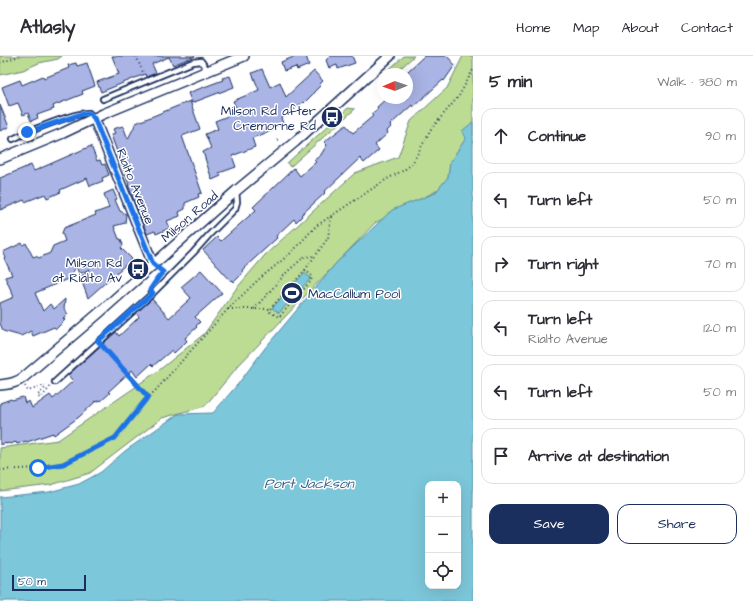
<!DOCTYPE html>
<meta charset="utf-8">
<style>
:root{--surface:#fff;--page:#f2f2f3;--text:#2b2b33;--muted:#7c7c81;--line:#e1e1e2;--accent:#1b2f5e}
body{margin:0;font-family:"Architects Daughter",sans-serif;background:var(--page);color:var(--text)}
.controls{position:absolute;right:12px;bottom:12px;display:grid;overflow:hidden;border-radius:8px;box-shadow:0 4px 16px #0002}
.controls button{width:36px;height:36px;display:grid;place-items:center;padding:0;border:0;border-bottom:1px solid var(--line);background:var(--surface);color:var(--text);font:20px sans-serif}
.compass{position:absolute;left:377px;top:12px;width:36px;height:36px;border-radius:50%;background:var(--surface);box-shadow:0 4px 16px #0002;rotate:268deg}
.scale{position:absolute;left:12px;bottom:10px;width:74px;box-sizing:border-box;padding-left:4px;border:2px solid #1b2f5e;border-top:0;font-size:11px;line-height:14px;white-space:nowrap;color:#1b2f5e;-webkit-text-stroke:3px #fff;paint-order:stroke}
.stop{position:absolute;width:12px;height:12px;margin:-9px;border:3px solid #1a73e8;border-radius:50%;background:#fff}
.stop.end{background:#1a73e8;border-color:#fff;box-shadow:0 1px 4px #0008}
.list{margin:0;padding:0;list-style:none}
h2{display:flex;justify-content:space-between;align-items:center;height:52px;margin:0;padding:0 16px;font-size:17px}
h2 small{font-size:13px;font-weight:400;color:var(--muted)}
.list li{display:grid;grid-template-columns:26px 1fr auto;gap:12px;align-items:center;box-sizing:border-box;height:56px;margin:0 8px 8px;padding:0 8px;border:1px solid var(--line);border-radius:12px}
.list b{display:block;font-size:15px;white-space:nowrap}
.list p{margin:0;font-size:13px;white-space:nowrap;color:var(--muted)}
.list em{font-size:13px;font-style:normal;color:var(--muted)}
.actions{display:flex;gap:8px;padding:12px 16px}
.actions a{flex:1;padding:9px 0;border:1px solid var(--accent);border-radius:12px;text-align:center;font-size:14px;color:var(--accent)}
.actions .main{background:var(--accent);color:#fff}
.icon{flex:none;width:22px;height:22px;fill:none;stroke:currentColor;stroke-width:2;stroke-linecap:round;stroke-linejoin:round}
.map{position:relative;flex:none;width:473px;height:545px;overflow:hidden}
header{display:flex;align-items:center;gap:24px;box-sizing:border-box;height:56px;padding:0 20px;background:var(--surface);border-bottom:1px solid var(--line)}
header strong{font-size:19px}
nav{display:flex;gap:22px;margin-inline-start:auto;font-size:14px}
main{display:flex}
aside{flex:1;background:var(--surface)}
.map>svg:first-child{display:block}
.green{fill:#bcdb93;stroke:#6c8578}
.water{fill:#7bc7da;stroke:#558aa8;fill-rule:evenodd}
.building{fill:#abb5e5;stroke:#1b2f5e}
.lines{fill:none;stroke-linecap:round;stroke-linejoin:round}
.service-casing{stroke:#1b2f5e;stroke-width:8}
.minor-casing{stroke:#1b2f5e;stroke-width:12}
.path{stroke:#1b2f5e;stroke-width:2;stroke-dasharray:1 3;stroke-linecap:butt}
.service{stroke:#fff;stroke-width:4.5}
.minor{stroke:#fff;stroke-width:9}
.route{stroke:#1a73e8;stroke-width:5}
.labels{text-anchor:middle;stroke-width:3;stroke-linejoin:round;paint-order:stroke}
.poi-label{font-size:13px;fill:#1b2f5e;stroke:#fff;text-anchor:end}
.street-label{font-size:13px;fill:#1b2f5e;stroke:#fff}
.water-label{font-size:14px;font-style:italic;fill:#385d83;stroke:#fff}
</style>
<header>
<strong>Atlasly</strong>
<nav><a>Home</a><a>Map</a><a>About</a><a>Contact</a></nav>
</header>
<main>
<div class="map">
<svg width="473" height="545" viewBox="0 0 473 545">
<rect width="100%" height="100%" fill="#fff"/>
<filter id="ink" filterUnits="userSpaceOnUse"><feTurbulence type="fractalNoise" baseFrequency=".025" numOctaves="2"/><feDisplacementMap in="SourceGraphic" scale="8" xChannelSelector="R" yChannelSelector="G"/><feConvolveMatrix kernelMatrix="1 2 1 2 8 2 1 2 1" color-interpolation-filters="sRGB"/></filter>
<g filter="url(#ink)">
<path class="green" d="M0,0H62L58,3L39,7L23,14L0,19Z
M404,0H414L394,18H384Z
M463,0H473V79L459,123L375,167L238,310L205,350L162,362L90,417L51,429L0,435V392L58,384L137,330L101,288L103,287L139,328L158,315L204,278L236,233L265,199L355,117L398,101L411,65L447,32Z
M348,52L355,53L290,111L287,107Z"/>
<path class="water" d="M473,66V545H0V441L49,436L79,428L101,416L125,395L178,358L213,357L238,328L265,292L337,206L392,154L435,137L448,121L450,106L466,82L462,75ZM428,428H458V530H428Z
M304,217L311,222L279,257L272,252Z"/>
<path class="building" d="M112,0H195L173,9L169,1L152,8L156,17L146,21L145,18L101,36L97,26L119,18Z
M296,0H306L309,9L297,14L296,11L284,15L281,6Z
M330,0H352L355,7L338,13L337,9L329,12L326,4Z
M424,0H447L455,9L444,25L443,24L413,51L412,49L390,69L391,71L387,75L388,77L375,89L379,94L364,107L360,102L324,136L325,137L301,159L302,160L296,166L294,163L276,180L277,182L243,213L242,215L243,217L234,226L233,224L231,225L203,194L217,181L221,185L239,169L256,154L253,151L294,112L300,120L316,106L314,104L320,100L327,89L324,86L346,69L353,77L373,60L371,58L378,53L377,51L387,42H407V16Z
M76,7L77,10L87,7L95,30L82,35L83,38L55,49L53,50L54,53L37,59L38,62L31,65L28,57L23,59L18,47L9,50L2,31L20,24L22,29L43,20L44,22L69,12L68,9Z
M262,13L270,31L280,26L286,41L314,15L323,25L320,28L321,29L313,37V38L304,47L303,46L290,58L281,62L283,67L273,71L274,74L252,82L255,91L232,100L236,111L219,117L221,120L212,124L203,96L211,92L205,78L218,73L215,65L238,56L233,45L259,34L252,17Z
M230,20L234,31L192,47L188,37L223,24L222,22Z
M190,45L200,73L182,80L202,137L198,138L199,141L185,147V153L179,156L180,160L167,165L170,172L156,178L155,175L147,178L128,129H129L111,79L115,77L113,73L123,70L128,83L136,67Z
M0,49L9,71L0,75Z
M91,90L97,105L100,104L102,109L105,108L109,119L102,122L103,125L90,130L87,122L60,134L61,136L47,142L45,138L25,146L24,144L0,154V122L31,109L34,115Z
M113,134L117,143L115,144L120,155L126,158L125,167L114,170L119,183H121L123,189L121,192L132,203L88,242L80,221L90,213L79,218L76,210L70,222L35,237L43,255L50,248L54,253L65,243L64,253L68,258L63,262L65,264L56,273L54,271L33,280L31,275L21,280L3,275L0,267V247L14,241L5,221L12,219L4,202H6L3,196L22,187L23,189L26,187L33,201L36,200L39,202L50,197L53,190L65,185L62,177L64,172L96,159L95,157L109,152L104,138Z
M201,214L222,237L195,261L200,266L196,270L197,271L185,282L187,285L174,297L172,294L153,310L151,308L137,321L132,314L108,336L110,337L101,345L100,344L97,346L96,345L79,361L54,379L53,377L27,386L26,385L17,388L16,386L10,388L9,387L6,388V387L0,389V347L11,343L12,344L23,341L25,347L29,345L32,352L50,339L53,343L73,325L68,319L116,276L119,280L139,261L136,257L152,243L169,262L191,242L181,231Z"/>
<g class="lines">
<g class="service-casing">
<path id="service" d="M103,43L193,6L201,5L208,15
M13,83C27,76 75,56 89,57L94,62
M55,326L153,237L193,197L209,179L235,153L237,146L236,135"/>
</g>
<g class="minor-casing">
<path id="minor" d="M94,62L153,208
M0,103L63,77L103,58L244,0
M0,329C9,328 17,327 24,321L99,257L236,135L295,86L390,0"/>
</g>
<path class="path" d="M136,0L144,19
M0,7L19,0
M277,84L279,82
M305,214L312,220L311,225L279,261L270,256V253L305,214L328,182L331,160
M228,253H270
M254,253L287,216L304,201L314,200
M104,291L148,341
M25,330L28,335L45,329L46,331L38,339V341L41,342L51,330
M0,414L38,412L63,408L100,390L115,382L148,341L155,335L228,253L258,224L291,197L316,170L387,123L404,114L412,108L431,73L459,40L473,14"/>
<use href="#service" class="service"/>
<use href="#minor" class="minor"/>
</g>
</g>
<g class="lines" filter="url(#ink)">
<path class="route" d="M27,76L82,58L89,57L94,62L153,208L163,216L158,222L150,234L153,237L98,285L148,341L115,382L63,408L38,412"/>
</g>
<defs>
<g id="bus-disc" transform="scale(1.15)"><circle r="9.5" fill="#1b2f5e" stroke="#fff"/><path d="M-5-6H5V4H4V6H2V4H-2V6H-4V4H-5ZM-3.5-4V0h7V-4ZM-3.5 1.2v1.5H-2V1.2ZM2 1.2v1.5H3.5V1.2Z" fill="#fff"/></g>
<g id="stadium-disc" transform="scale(1.15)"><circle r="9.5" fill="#1b2f5e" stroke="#fff"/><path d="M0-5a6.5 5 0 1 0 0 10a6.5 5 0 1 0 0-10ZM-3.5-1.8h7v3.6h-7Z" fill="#fff"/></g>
</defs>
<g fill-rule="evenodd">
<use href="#bus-disc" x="332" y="61"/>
<use href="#bus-disc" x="138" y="213"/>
<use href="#stadium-disc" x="292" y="237"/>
</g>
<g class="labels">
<g class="poi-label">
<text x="316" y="59">Milson Rd after<tspan x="316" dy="15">Cremorne Rd</tspan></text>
<text x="122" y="211">Milson Rd<tspan x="122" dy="15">at Rialto Av</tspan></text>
<text x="308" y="242" text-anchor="start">MacCallum Pool</text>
</g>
<g class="street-label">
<text transform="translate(136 130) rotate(68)" y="5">Rialto Avenue</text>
<text transform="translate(189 160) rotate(-41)" y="5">Milson Road</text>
</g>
<g class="water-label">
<text x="309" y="432">Port Jackson</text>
</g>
</g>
</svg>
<div class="controls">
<button>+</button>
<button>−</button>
<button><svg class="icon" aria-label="locate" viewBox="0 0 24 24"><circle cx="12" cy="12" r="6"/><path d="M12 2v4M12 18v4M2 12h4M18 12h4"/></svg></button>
</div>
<svg class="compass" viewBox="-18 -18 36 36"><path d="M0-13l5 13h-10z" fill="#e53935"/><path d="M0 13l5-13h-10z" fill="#7c7c81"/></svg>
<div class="scale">50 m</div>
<div class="stop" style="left:38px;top:412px"></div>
<div class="stop end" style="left:27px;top:76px"></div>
</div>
<aside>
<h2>5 min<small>Walk · 380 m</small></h2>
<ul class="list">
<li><svg class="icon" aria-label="ahead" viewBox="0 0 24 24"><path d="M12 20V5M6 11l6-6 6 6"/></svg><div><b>Continue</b></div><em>90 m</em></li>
<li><svg class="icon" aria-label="left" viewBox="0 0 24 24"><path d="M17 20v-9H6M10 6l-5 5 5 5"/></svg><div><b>Turn left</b></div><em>50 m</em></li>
<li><svg class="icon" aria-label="right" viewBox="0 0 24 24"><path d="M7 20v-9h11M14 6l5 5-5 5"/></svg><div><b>Turn right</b></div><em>70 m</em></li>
<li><svg class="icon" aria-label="left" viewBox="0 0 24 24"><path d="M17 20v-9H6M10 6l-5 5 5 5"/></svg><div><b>Turn left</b><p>Rialto Avenue</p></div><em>120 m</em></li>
<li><svg class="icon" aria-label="left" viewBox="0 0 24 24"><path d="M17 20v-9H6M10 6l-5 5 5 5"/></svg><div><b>Turn left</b></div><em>50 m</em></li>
<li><svg class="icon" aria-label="arrive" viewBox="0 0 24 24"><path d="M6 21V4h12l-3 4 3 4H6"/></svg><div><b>Arrive at destination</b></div></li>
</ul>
<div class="actions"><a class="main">Save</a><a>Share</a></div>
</aside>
</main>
